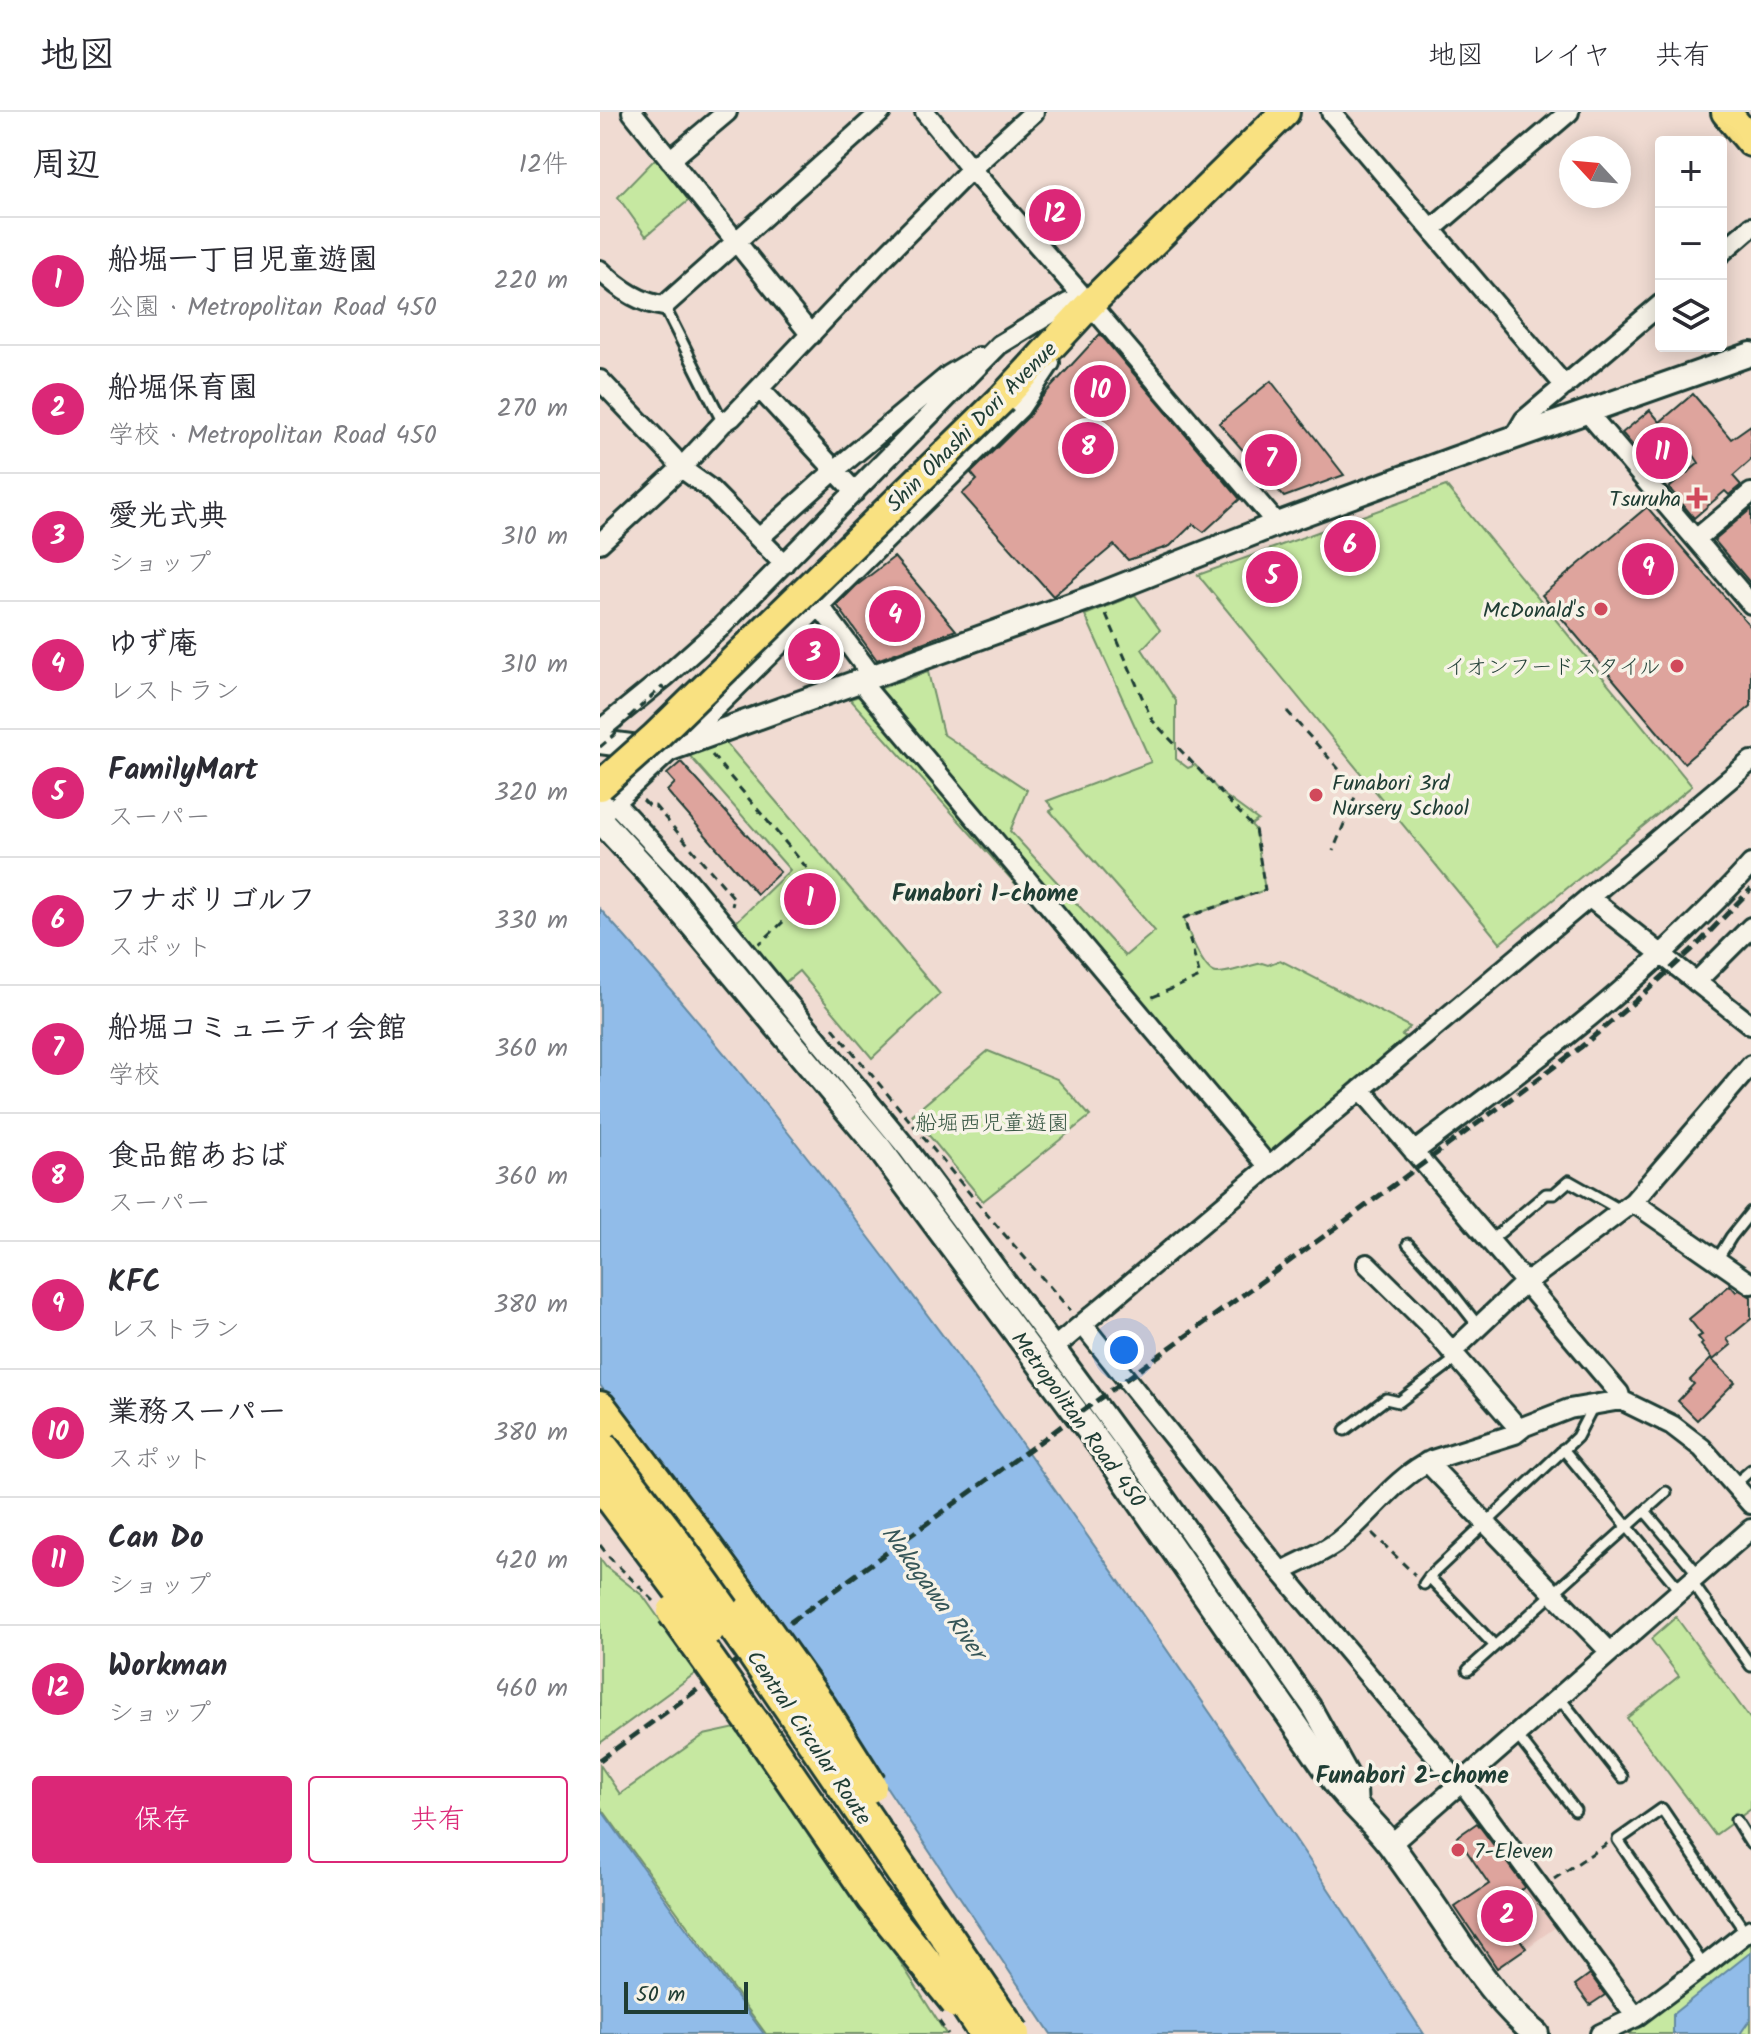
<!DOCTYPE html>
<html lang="ja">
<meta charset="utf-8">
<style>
:root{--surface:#fff;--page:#f2f2f3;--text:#2b2b33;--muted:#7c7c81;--line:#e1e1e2;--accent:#db2777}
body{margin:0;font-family:Kalam,"Klee One",sans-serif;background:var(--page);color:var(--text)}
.controls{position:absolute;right:24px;top:24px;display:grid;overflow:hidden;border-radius:8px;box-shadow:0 4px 20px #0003}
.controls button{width:72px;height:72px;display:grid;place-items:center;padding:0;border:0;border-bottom:2px solid var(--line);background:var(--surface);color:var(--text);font:40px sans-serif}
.compass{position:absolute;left:959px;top:24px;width:72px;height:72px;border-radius:50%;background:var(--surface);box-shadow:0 4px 20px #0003;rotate:296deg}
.scale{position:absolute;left:24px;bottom:20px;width:124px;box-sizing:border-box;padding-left:8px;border:4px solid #1f3d34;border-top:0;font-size:22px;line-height:28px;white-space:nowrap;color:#1f3d34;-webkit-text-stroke:6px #f7f3e8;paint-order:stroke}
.you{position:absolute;left:524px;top:1238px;width:28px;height:28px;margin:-20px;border:6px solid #fff;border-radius:50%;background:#1a73e8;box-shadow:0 0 0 12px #1a73e833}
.badge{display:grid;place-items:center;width:52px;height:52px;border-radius:50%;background:var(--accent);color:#fff;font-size:26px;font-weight:700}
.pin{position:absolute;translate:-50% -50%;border:4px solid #fff;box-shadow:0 2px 8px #0006}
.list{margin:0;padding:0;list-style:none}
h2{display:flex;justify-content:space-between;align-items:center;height:104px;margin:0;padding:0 32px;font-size:34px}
h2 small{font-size:26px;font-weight:400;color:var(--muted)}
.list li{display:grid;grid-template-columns:52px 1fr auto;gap:24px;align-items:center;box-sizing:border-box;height:128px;padding:0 32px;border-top:2px solid var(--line)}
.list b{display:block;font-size:30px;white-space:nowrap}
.list p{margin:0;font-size:26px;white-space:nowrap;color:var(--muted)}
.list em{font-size:26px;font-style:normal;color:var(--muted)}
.actions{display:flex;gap:16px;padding:24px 32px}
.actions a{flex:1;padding:18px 0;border:2px solid var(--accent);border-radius:8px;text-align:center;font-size:28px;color:var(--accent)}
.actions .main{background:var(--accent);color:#fff}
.icon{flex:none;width:44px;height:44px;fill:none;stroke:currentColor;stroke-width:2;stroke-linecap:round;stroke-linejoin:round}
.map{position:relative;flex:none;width:1151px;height:1922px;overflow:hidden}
header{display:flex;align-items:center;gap:48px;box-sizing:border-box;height:112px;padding:0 40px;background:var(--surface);border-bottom:2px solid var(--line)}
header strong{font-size:38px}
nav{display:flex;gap:44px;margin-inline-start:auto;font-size:28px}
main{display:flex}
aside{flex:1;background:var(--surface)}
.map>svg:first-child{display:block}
.built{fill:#ebcac2}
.green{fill:#c6e8a1;stroke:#72926a;stroke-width:2}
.water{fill:#91bce9;stroke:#6389a1;stroke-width:2}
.building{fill:#dea49d;stroke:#1f3d34;stroke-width:2}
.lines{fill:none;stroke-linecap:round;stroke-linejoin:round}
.service-casing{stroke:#1f3d34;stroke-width:15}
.minor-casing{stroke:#1f3d34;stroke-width:24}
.tertiary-casing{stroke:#1f3d34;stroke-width:28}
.secondary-casing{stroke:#1f3d34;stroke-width:30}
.primary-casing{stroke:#1f3d34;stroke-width:34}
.motorway-casing{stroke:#1f3d34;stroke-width:38}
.path{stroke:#1f3d34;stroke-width:3;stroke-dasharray:8 6;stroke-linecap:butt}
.service{stroke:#f7f3e8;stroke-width:9}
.minor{stroke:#f7f3e8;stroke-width:18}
.tertiary{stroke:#f7f3e8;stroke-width:22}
.secondary{stroke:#f7f3e8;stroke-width:24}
.primary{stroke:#f9e181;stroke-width:28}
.motorway{stroke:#f9e181;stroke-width:32}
.rail{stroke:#1f3d34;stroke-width:5;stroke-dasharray:12 6;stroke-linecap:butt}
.primary-bridge-casing{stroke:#1f3d34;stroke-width:34;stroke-linecap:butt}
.motorway-bridge-casing{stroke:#1f3d34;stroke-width:38;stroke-linecap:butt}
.path-bridge{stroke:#1f3d34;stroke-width:3;stroke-dasharray:8 6;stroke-linecap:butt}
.primary-bridge{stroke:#f9e181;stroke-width:28}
.motorway-bridge{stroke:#f9e181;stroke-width:32}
.poi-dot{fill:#d1495b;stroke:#f7f3e8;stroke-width:3}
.labels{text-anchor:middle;stroke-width:7;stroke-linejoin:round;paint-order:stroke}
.street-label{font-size:22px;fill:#1f3d34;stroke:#f7f3e8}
.poi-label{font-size:22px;fill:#1f3d34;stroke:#f7f3e8;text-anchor:end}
.park-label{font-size:22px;fill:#385744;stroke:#f7f3e8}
.neighbourhood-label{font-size:24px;font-weight:bold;fill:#1f3d34;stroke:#f7f3e8}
.water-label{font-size:24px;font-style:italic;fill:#365658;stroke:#f7f3e8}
</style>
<header>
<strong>地図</strong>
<nav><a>地図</a><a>レイヤ</a><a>共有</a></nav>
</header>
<main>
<aside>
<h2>周辺<small>12件</small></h2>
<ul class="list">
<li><span class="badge">1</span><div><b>船堀一丁目児童遊園</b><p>公園 · Metropolitan Road 450</p></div><em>220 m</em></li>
<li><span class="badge">2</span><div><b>船堀保育園</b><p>学校 · Metropolitan Road 450</p></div><em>270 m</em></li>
<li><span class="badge">3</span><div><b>愛光式典</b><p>ショップ</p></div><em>310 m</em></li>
<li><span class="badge">4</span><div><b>ゆず庵</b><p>レストラン</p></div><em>310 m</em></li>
<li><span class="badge">5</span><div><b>FamilyMart</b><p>スーパー</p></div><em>320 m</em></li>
<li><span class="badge">6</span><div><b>フナボリゴルフ</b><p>スポット</p></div><em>330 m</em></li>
<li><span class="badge">7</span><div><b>船堀コミュニティ会館</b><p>学校</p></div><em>360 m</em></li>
<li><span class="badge">8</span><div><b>食品館あおば</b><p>スーパー</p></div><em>360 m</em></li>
<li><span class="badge">9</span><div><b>KFC</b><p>レストラン</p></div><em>380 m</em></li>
<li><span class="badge">10</span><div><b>業務スーパー</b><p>スポット</p></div><em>380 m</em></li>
<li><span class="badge">11</span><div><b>Can Do</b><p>ショップ</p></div><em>420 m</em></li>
<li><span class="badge">12</span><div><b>Workman</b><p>ショップ</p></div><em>460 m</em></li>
</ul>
<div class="actions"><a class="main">保存</a><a>共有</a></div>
</aside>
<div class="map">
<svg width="1151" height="1922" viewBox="0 0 1151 1922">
<rect width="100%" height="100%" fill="#f0dbd2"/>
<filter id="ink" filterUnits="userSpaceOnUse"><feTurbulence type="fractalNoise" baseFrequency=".0125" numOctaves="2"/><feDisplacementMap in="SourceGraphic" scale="16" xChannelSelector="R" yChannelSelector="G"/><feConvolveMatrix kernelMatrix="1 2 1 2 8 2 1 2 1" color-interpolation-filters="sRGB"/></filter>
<g filter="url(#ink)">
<path class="built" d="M917,1750L960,1812L896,1858L853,1797Z"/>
<path class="green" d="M56,46L89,88L46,124L18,85Z
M846,374L1092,674L900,831L598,463Z
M535,483L560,518L542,537L576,589V647L588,656L595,653L620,680L658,708L651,713L655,717L665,778L584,806C587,818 604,861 617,861C626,862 652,853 662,851L668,853L680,848L810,915L802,923L817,930L669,1055L250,587L328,560L343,622L427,678L410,719L525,844L555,819L450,699L454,697L447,689L551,650L485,503Z
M122,626L340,882L272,946L199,859L182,873L131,815L190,758L89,643Z
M388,939L457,967L490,1004L383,1089L312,1003Z
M0,1447L6,1455L43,1484L97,1560L0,1631Z
M1076,1505L1151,1608V1697L1115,1723L1027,1606L1079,1564L1051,1527Z
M140,1615L254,1777L346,1922H166L0,1694V1653L20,1682L104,1623Z
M1151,1828V1922H1022L1063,1896Z"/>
<path class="water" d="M0,797C130,941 248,1095 363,1251C524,1470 676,1695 824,1922H451L180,1515L0,1273Z
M0,1696L77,1804L164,1922H0Z
M1151,1840V1906L1140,1922H1073V1902Z"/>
<path class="building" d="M500,222L640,387L604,420L593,412L570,434L528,448L514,433L453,484L362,382L377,368L371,361L428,305L442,285Z
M671,269L744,363L684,385L619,311Z
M1093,282L1131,327L1151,313V348L1133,364L1141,373L1129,383L1125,379L1094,406L1069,376L1099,351L1093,342L1058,363L1022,321L1050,298L1060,310Z
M1047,395L1151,515V594L1084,651L942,483Z
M1151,397V472L1114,428Z
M294,445L356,518L277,548L237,493L256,474Z
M81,650L180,760L157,782L67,679L75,671L67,662Z
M1130,1173L1136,1180L1139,1178L1151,1185V1207L1127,1227L1131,1233L1113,1248L1101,1233L1103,1231L1098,1225L1102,1223L1089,1207Z
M1111,1247L1135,1270L1097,1308L1078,1289L1094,1272L1090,1268Z
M877,1711L925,1775L886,1802L902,1826L914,1819L926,1836L897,1856L855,1795L889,1772L857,1725Z
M990,1862L1005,1883L990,1893L975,1873Z"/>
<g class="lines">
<g class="service-casing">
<path id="service" d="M64,194L123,311
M890,1129L946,1082H954L969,1069L1022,1099
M808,1132L846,1173L879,1215
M1117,1148L1131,1125L1151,1100
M745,1318L786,1287L799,1290L857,1246
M963,1337L1080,1478
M1134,1373L1151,1358
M1045,1399L1098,1462
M829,1465L894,1533
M1091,1469L1151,1554
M824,1472L829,1465L977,1325L993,1294
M868,1558L1066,1380
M959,1585L1022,1665
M916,1622L975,1698
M1136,1708L1151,1732
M1104,1854L1018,1728L1062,1697L1146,1821"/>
</g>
<g class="minor-casing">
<path id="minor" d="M32,0L211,223
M325,0L371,57L479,180
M731,0L965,274
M70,48L127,0
M832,117L969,0
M1121,141L1151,115
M0,158C17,175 40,191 64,194L281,0
M490,192L677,412
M0,268L73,345L81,356L109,376L184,452
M160,277L255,380
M987,300L1151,492
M914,325L924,308L1061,192
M159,426L235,358L349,263L379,245
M1096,427L1151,381
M0,431L81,356L123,311L132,305L281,148L371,57L434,0
M219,493L272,564
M259,568L669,1055
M0,618L65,565L120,516L399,233L468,191
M91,630L98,614L104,607L420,296L450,251
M13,689L89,770L307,1036L455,1235L555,1371L711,1594L757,1677L758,1697
M990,786L1151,913
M1096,870L1151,815
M761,977L1019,1281L1021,1288
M814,1040C901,974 989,911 1069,835C1097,808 1125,782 1151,752
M1033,1090L1151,1172
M767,1152L827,1211L920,1318
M483,1213L681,1460L853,1664L868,1678L1036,1905
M455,1235L1151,649
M852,1240L919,1176L1033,1090L1151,953
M827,1350L1010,1540
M681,1460C699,1450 721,1442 737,1430C770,1404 794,1366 832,1348L915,1322L925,1314L969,1297L1021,1288L1072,1313L1102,1336L1151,1392
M791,1732L1151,1417
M1000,1922L1036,1905L1104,1854L1151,1817"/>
</g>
<g class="tertiary-casing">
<path id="tertiary" d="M0,630L54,637
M0,701L68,638L498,483L677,412L853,347L1151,242"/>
</g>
<g class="secondary-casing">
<path id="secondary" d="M0,708L51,763L279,1036L509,1345L736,1671C753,1694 776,1712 793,1736C816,1768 838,1800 860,1833C882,1865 905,1897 936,1922"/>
</g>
<g class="primary-casing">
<path id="primary" d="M1126,0L1151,30
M402,287L490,192L685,0"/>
</g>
<g class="motorway-casing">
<path id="motorway" d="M0,1296L96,1422L151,1498"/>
</g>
<path class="path" d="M506,502L552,608L655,717L665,778L584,806L600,865L548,887
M687,599L753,673L755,685L733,739
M112,643L222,774L159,832
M43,688L49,694H55L134,786L132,794
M233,916L385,1100L470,1198
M772,1421L815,1463
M0,1433L10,1446L54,1489
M954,1767L1008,1731
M339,1909L348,1922"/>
<use href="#service" class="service"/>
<use href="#minor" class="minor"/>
<use href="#tertiary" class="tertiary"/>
<use href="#secondary" class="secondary"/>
<use href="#primary" class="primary"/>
<use href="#motorway" class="motorway"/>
<path class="rail" d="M0,1648L745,1109L981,935L1039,886L1097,833L1151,777"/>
<g class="primary-bridge-casing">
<path id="primary-bridge" d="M0,674L55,625L402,287"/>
</g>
<g class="motorway-bridge-casing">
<path id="motorway-bridge" d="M0,1333L69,1423L154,1542L413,1922
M0,1370L109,1516
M151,1498L220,1595L270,1674
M74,1500L163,1625L273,1786L357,1890
M350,1868L386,1922"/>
</g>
<path class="path-bridge" d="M0,635L14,623L31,603L62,575L69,583"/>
<use href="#primary-bridge" class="primary-bridge"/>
<use href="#motorway-bridge" class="motorway-bridge"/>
</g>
</g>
<g class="poi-dot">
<path d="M1093 374h8v8h8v8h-8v8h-8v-8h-8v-8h8z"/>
<circle cx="1001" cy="497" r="8"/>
<circle cx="1077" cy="554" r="8"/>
<circle cx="716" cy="683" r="8"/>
<circle cx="858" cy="1738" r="8"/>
</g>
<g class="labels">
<g class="street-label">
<text transform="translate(371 314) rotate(-45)" y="8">Shin Ohashi Dori Avenue</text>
<text transform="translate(479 1307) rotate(54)" y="8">Metropolitan Road 450</text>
<text transform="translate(210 1625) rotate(56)" y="8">Central Circular Route</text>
</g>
<g class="poi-label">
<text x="1081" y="394">Tsuruha</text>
<text x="985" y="505">McDonald's</text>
<text x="1061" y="562">イオンフードスタイル</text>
<text x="732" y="678" text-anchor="start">Funabori 3rd<tspan x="732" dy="25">Nursery School</tspan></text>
<text x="874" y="1746" text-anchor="start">7-Eleven</text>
</g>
<g class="park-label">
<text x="392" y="1018">船堀西児童遊園</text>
</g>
<g class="neighbourhood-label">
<text x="385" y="789">Funabori 1-chome</text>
<text x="812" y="1671">Funabori 2-chome</text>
</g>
<g class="water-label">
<text transform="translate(334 1480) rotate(54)" y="8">Nakagawa River</text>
</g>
</g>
</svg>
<div class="controls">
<button>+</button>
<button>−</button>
<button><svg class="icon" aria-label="layers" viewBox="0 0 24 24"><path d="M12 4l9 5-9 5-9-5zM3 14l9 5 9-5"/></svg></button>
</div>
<svg class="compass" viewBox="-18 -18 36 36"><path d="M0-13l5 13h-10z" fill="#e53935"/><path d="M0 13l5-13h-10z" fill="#7c7c81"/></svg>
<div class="scale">50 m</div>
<div class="you"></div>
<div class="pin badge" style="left:210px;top:787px">1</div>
<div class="pin badge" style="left:907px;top:1804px">2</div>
<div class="pin badge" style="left:214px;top:542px">3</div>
<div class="pin badge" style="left:295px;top:504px">4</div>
<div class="pin badge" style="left:672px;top:465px">5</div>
<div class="pin badge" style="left:750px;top:434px">6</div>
<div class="pin badge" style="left:671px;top:348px">7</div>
<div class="pin badge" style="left:488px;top:336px">8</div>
<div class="pin badge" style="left:1048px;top:457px">9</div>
<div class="pin badge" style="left:500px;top:279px">10</div>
<div class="pin badge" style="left:1062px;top:341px">11</div>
<div class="pin badge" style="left:455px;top:103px">12</div>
</div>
</main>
